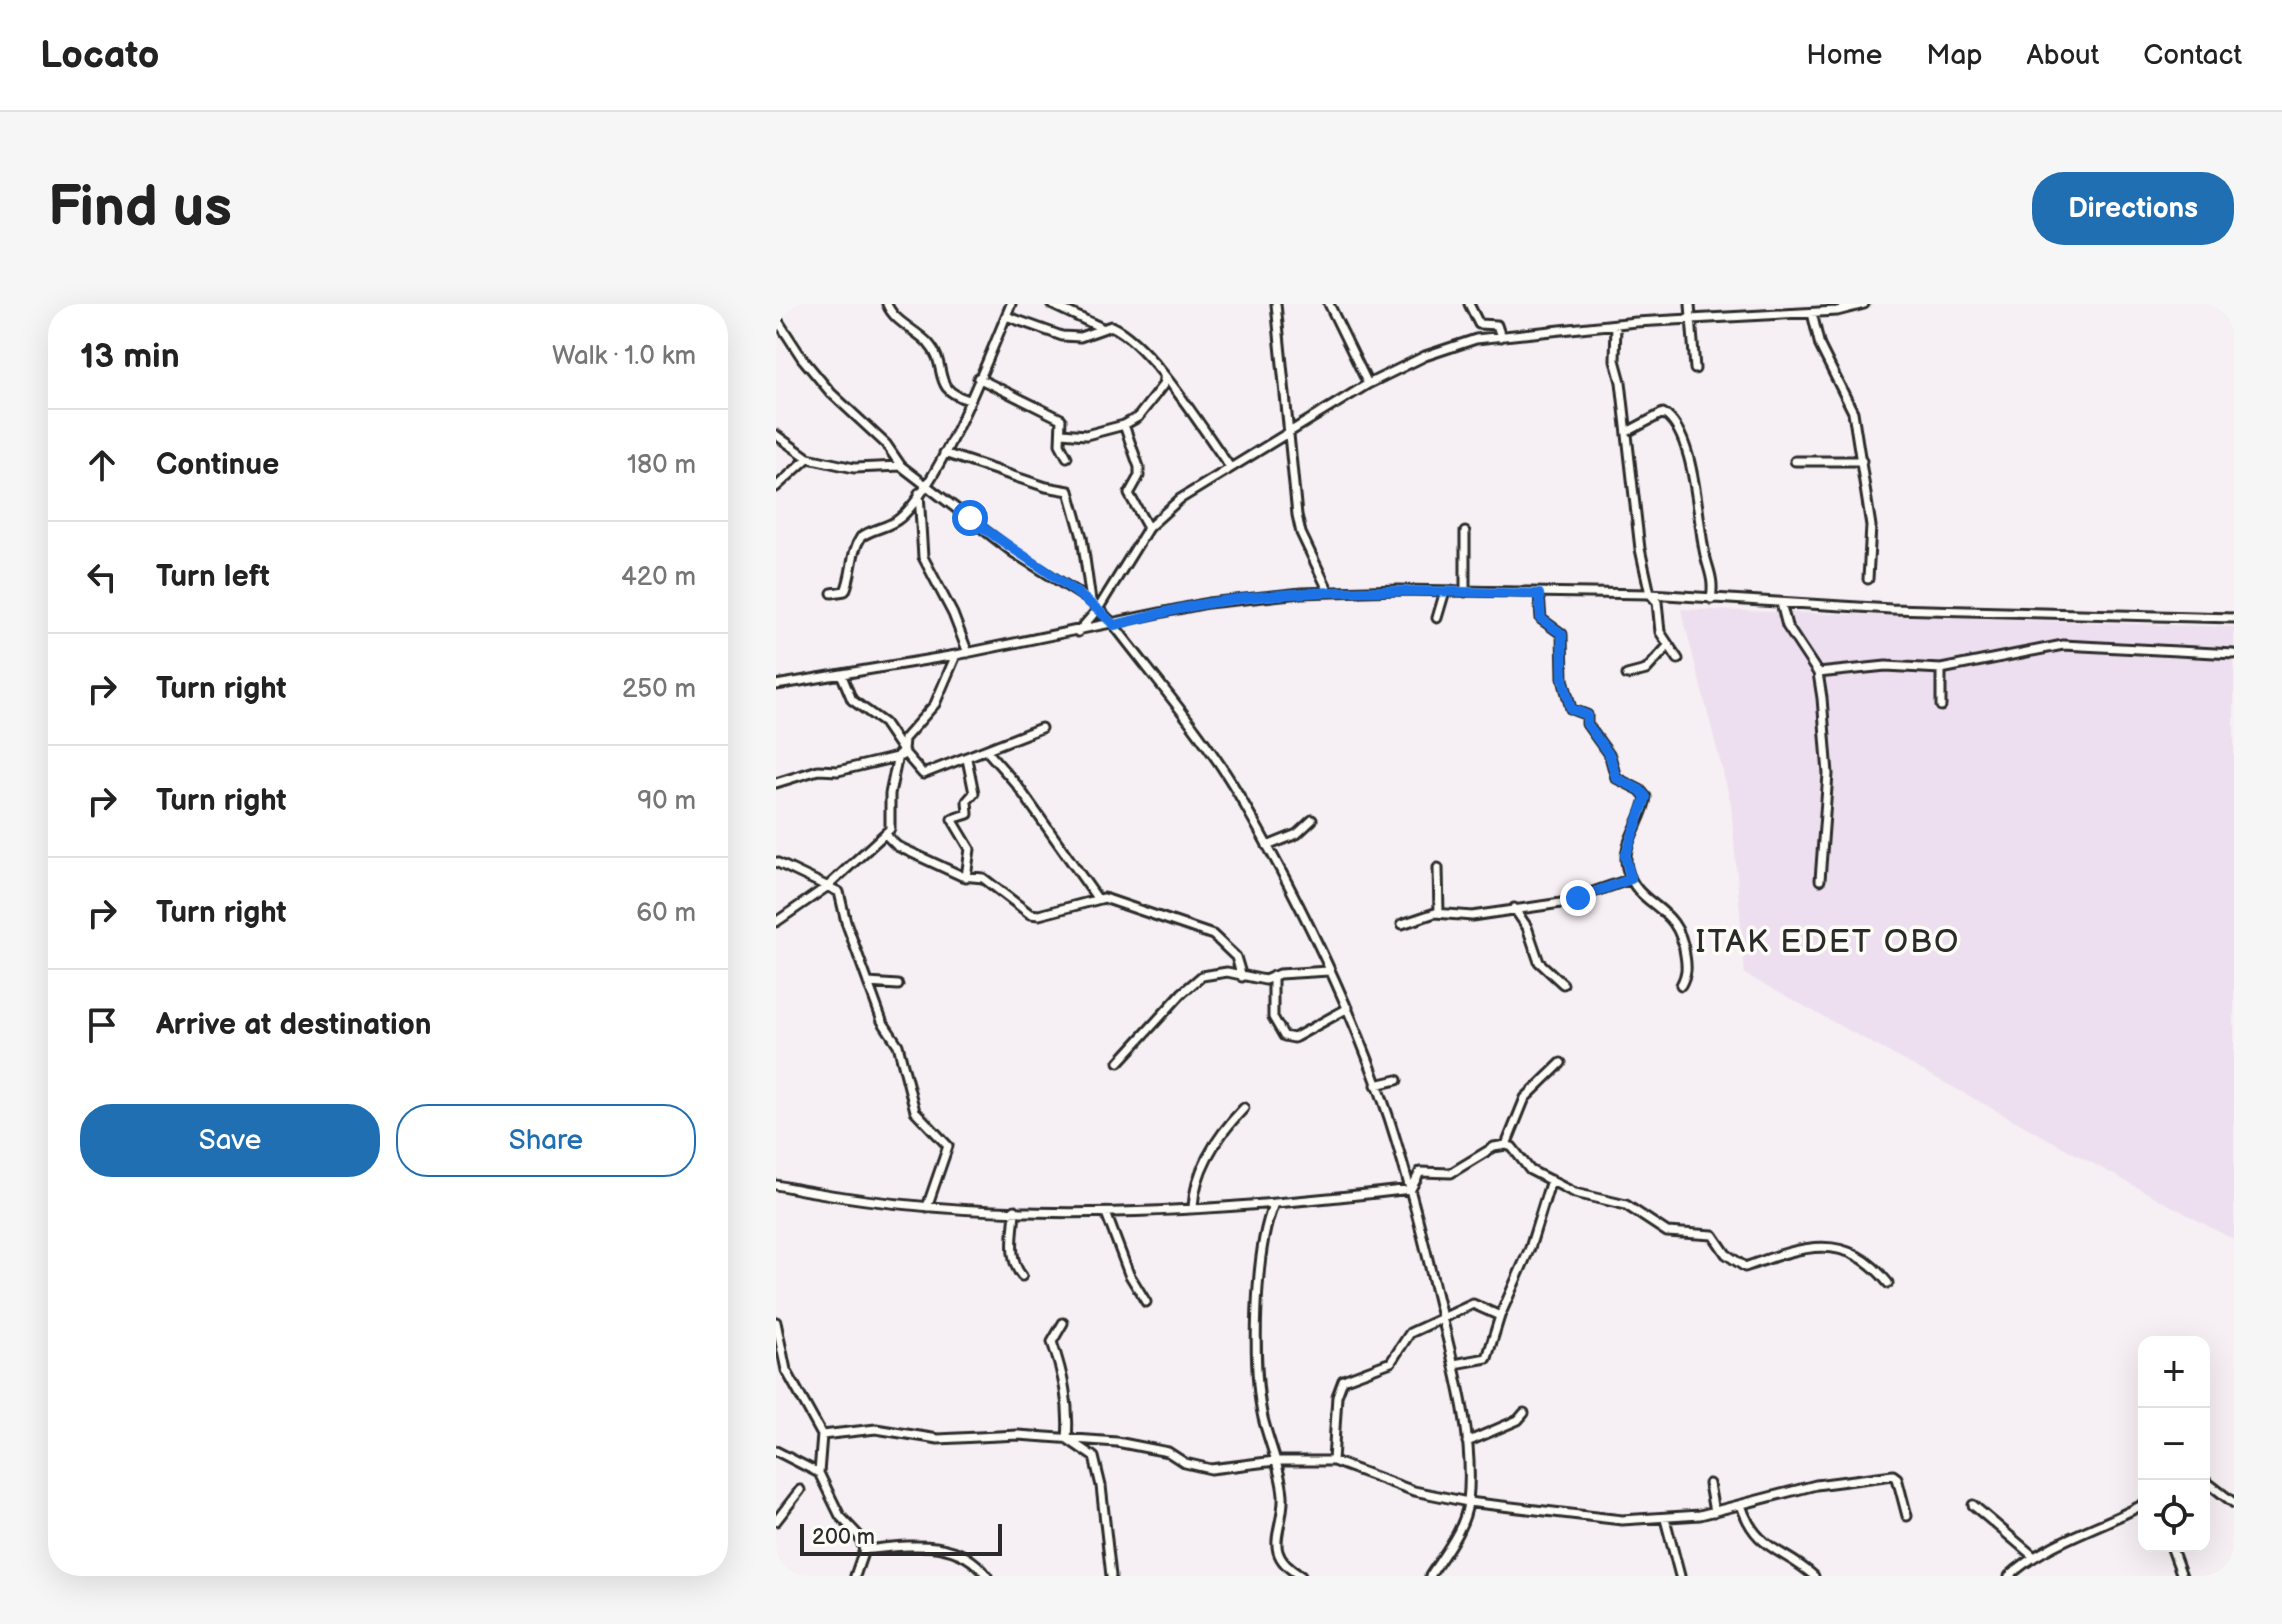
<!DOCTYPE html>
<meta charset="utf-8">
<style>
:root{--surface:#fff;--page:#f6f6f6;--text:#222;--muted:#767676;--line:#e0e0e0;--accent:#1f6fb2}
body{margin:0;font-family:"Balsamiq Sans",sans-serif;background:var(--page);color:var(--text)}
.controls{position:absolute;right:24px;bottom:24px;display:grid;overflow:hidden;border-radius:16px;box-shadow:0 8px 32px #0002}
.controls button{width:72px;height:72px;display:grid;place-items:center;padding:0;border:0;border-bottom:2px solid var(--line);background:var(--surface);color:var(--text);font:40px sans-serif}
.scale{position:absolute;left:24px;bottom:20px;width:202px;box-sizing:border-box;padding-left:8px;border:4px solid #2b2b2b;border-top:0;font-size:22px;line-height:28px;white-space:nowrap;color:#2b2b2b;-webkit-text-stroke:6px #fdfcf7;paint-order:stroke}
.stop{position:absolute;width:24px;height:24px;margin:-18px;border:6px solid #1a73e8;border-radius:50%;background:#fff}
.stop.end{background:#1a73e8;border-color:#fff;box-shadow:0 2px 8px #0008}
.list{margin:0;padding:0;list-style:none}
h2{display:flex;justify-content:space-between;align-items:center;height:104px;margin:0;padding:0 32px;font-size:34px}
h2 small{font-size:26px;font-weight:400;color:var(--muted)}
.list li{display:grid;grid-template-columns:52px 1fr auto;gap:24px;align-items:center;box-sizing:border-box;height:112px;padding:0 32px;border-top:2px solid var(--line)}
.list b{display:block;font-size:30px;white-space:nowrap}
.list em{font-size:26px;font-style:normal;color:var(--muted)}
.actions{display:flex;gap:16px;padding:24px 32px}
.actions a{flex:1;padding:18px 0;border:2px solid var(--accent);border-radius:32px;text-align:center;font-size:28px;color:var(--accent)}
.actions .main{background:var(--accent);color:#fff}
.icon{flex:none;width:44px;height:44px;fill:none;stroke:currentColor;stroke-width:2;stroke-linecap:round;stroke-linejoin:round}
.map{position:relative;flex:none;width:1458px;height:1272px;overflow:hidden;border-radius:32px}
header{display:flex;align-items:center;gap:48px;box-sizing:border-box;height:112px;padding:0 40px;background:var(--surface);border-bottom:2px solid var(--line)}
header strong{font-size:38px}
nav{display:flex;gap:44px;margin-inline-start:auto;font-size:28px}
.intro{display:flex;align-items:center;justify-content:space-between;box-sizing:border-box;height:192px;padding:0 48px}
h1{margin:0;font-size:56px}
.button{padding:20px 36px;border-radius:32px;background:var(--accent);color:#fff;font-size:28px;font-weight:700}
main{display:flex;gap:48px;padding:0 48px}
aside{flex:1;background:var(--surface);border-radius:32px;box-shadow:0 8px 32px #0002}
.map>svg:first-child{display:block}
.built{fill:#eddfef}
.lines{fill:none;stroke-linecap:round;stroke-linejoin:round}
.minor-casing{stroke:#2b2b2b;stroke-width:13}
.minor{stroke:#fdfcf7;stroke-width:7}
.route{stroke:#1a73e8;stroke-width:10}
.labels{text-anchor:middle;stroke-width:7;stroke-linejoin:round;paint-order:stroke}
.quarter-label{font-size:32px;letter-spacing:2px;fill:#2b2b2b;stroke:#fdfcf7}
</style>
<header>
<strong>Locato</strong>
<nav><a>Home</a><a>Map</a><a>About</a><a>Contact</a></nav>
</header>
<div class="intro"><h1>Find us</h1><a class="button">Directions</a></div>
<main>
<aside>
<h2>13 min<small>Walk · 1.0 km</small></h2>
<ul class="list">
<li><svg class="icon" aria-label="ahead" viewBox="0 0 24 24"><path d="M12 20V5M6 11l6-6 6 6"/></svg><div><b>Continue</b></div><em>180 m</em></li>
<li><svg class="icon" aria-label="left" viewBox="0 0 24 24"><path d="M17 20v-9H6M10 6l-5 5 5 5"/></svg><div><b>Turn left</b></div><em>420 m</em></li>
<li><svg class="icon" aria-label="right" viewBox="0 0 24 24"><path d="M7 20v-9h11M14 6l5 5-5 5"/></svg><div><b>Turn right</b></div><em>250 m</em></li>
<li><svg class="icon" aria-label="right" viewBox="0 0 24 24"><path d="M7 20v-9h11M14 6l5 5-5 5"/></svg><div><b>Turn right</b></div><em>90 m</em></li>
<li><svg class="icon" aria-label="right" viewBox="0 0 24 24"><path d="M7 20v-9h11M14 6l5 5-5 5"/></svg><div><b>Turn right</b></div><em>60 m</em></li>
<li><svg class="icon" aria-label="arrive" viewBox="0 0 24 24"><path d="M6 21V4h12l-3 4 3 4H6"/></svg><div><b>Arrive at destination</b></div></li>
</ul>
<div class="actions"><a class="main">Save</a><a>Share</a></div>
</aside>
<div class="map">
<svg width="1458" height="1272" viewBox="0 0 1458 1272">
<rect width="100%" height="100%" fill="#f6eff3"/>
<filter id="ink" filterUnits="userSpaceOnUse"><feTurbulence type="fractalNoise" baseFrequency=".0125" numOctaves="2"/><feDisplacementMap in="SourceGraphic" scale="16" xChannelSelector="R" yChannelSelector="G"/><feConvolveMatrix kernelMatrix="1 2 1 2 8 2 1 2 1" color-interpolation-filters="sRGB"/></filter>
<g filter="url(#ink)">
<path class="built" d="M905,305L1458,323V936L969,670L955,499Z"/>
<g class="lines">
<g class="minor-casing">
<path id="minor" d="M111,0C118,18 139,25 152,39C174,63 153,85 193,96
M275,0L324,23
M500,0L521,211L525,229L553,288
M553,0L592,80
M693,0L703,20L721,21L725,33
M914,0L919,65
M1036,9L1044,42L1077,108L1095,222L1092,275
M230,12L286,32L304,33L335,22C376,41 426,125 454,163
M0,14L26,54L55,89L110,140L125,162L238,249L315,297L338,321C380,376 428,431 463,491C522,593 576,703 613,814C633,876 648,938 663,1001C678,1063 699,1133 692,1198C689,1225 668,1250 654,1272
M840,20L839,56L845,78L864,245L874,290L881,298L884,328L902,355
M202,74L285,115L284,140L291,153
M348,121L363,163V172L353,190L372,224
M851,128L887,109C919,128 921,212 928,246C931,264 939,274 935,295
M286,129L310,131L348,121L362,113L387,81L388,74
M0,131L32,154L78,164L125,162
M168,149L270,183L293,187L306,233L315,297
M1019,157H1086
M0,183L32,154
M143,189L147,253L177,310L192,349
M689,228V288
M56,289L69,287C77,270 74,249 85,233C97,224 113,224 124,214C164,181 213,52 235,0
M763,290L765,315L786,330L787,375L795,405L811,411V420L834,452L840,474L864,486L870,493C867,518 845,538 851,564C861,605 903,598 909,651C911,663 911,670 905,681
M1005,299L1011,322L1042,369L1046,394L1052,470L1044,576
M661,314L669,287
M302,328L322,305L372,224L404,195L592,80L649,52L700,35L860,18L1061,7L1088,0
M180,351L159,400L128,435L127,447L147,470L265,424
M1165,365L1287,341L1458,350
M1042,369L1110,362L1165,365V402
M851,371L870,366L891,343
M0,381L180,351L432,299L525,289L623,286L874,290L1115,305L1458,314
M211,447L241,481L321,594
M0,479L42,466L62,467L125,452
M110,531L121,542L186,572L207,574L254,610L263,611L328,594L437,631L460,653L466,673
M491,542L521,530L536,516
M0,558L63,588L70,618L106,717L122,741L139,807L172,842L151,903
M662,564L663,609
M190,573L194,545L176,515L192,510L191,497L198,489L191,455
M738,604L751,623L763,658L787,680
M0,618L52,582L114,525V490L122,451L127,447L108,419L76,396L66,372
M626,620L659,609L696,612L785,599L855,575
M497,672V713L508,732L518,734L572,704
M92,679L122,681
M343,758L406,689L426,672L451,668L489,676L503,670L553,667
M600,781L621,776
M730,841L749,794L785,759
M0,881C208,924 425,910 635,885L644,868L675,869L718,843L730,841L736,843L754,866L799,889L850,901L891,928L937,931L950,950L969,963C1024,943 1070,925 1112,979
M497,902C478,948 476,1065 487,1114C493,1139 505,1165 507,1191C509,1226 483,1248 525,1272
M417,903C419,864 442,831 468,804
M239,906C238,929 231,954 246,972
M330,909L353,970L370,998
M0,1018L10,1066L46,1131L43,1169L64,1212L83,1232L88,1246L79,1272
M287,1019L276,1038C287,1070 294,1101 291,1135
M678,1060L711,1054L724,1012
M46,1131L100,1125L162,1135L242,1131L341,1138L392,1148L409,1159L435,1165L499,1157H557L638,1187L692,1198L846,1216L924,1211L1040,1181L1117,1171L1121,1174L1131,1212
M293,1136L318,1153L325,1182L335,1272
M691,1138L742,1116L748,1109
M0,1147L43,1169
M557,1157L561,1092L567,1076L615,1058L634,1029L697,1000L724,1012L754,944L775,876
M1428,1176L1458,1199
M933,1180L938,1208
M965,1201C980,1247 1007,1244 1038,1272
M1197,1201L1256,1251
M889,1215L904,1272
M0,1217L24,1186
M1395,1242L1406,1272
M88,1246C132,1242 181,1232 211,1272
M1233,1272C1272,1237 1322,1225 1368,1200"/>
</g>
<use href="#minor" class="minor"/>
</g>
</g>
<g class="lines" filter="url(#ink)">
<path class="route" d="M194,214C242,251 296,279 338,321C369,314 401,304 433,299C543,282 653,287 763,290L765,315L786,330L787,375L795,405L811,411V420L834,452L840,474L864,486L870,493L849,552L855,575L802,594"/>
</g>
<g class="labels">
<g class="quarter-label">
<text x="1052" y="648">ITAK EDET OBO</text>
</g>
</g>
</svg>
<div class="controls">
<button>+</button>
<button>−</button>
<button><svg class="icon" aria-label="locate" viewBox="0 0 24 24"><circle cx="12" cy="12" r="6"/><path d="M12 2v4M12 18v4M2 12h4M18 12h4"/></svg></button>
</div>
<div class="scale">200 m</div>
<div class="stop" style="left:194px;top:214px"></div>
<div class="stop end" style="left:802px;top:594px"></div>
</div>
</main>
